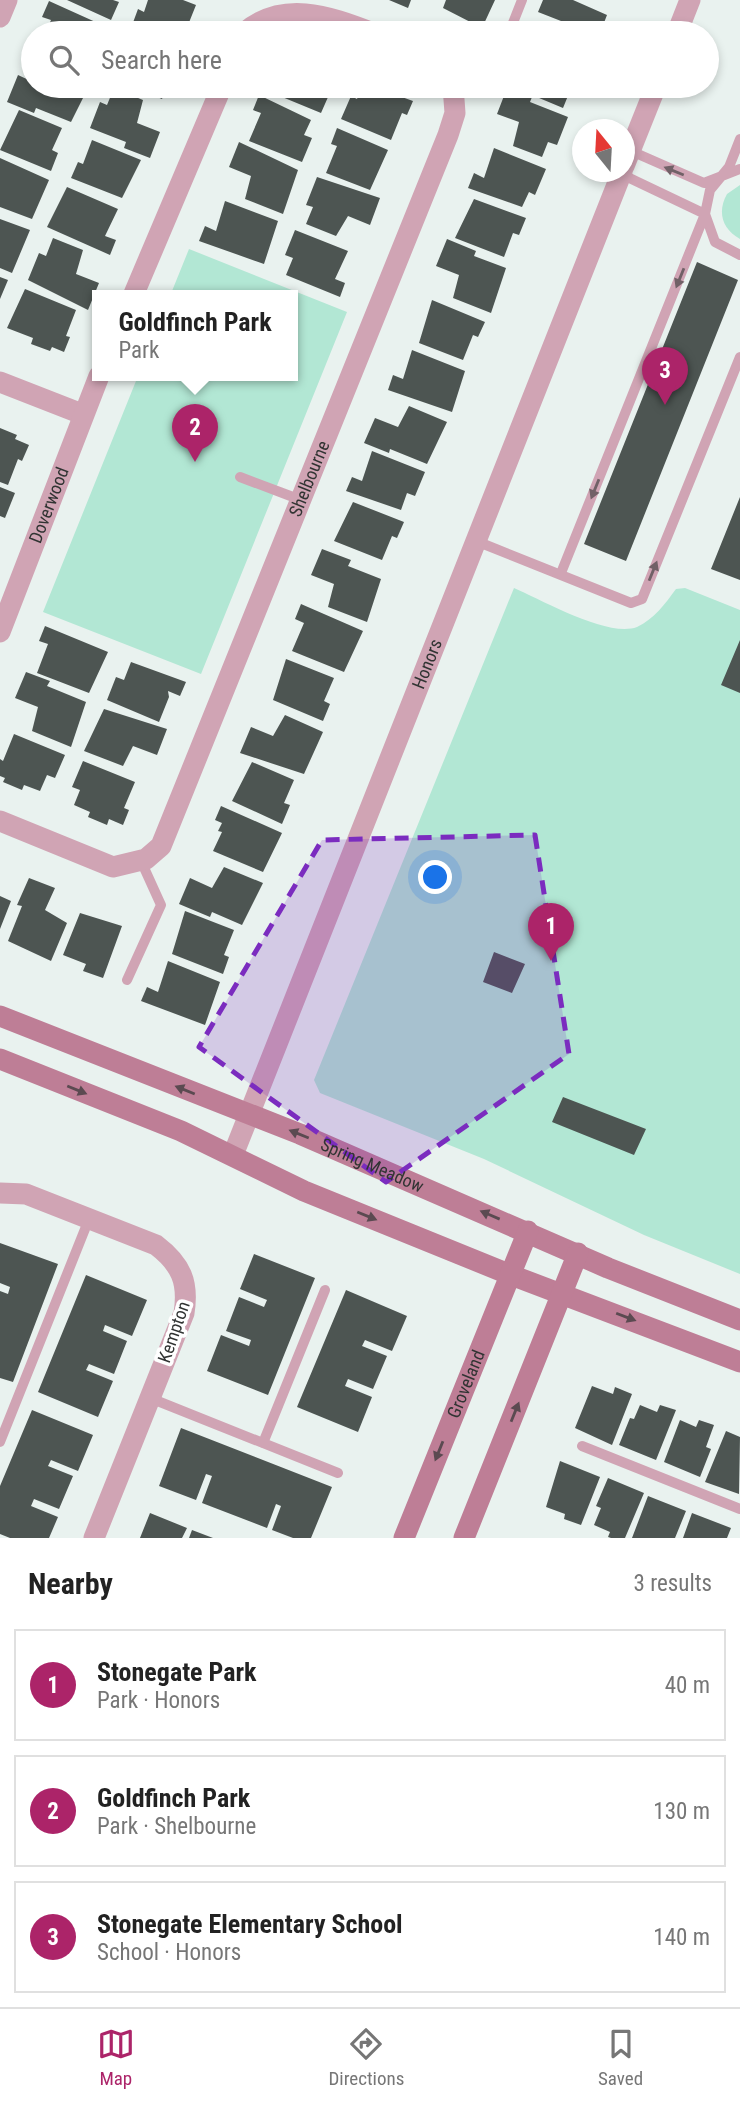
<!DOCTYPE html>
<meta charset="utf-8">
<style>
:root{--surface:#fff;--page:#f6f6f6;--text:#222;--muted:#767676;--line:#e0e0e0;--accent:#ac2469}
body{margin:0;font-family:"Roboto Condensed",sans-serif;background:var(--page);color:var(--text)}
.compass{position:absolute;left:572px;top:119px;width:63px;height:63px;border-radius:50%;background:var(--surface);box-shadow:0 4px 10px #0003;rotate:342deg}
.you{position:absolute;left:436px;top:878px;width:24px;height:24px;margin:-18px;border:5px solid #fff;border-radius:50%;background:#1a73e8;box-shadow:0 0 0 10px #1a73e833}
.badge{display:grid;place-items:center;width:46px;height:46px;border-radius:50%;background:var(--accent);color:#fff;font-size:23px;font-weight:700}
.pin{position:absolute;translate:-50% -58px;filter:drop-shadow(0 2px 4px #0008)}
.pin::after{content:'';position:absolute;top:37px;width:24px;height:21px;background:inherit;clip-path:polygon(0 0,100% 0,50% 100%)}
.popup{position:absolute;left:92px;top:290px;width:206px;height:91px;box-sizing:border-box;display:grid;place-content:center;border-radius:0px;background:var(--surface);filter:drop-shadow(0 2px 5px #0005);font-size:23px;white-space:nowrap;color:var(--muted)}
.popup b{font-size:26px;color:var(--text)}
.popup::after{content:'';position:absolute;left:50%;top:100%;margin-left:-14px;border:14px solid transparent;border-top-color:var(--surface)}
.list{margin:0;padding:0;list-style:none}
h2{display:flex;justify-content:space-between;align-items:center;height:91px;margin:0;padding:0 28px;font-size:30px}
h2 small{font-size:23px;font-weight:400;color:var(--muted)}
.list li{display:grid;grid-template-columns:46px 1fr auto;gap:21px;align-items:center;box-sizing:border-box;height:112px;margin:0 14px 14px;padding:0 14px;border:2px solid var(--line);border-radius:0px}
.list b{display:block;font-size:26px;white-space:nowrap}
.list p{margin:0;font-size:23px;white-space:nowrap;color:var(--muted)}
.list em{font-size:23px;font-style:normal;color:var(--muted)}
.icon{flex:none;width:38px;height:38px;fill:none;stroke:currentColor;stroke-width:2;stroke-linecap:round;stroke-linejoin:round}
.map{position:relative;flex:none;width:740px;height:1538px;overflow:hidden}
.search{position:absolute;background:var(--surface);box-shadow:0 4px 10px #0003;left:21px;right:21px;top:21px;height:77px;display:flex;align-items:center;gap:18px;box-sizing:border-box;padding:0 24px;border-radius:38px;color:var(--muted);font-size:26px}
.sheet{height:469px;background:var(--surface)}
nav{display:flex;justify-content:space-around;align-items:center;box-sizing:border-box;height:98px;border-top:2px solid var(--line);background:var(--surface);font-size:19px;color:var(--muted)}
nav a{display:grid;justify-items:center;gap:4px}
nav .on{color:var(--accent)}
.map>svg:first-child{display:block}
.green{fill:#b2e7d4}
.building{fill:#4d5552}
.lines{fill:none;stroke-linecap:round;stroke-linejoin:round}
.lane{stroke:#d0a4b4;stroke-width:10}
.street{stroke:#d0a4b4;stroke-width:21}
.secondary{stroke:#be7e96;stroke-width:21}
.oneway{fill:#716167}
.oneway2{fill:#5b4a51}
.marked{fill:#7b2cbf;fill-opacity:0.2;stroke:#7b2cbf;stroke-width:5;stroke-dasharray:14 9;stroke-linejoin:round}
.labels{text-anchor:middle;stroke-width:7;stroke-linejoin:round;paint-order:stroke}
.street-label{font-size:18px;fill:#313433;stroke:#fff}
</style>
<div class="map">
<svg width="740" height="1538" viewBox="0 0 740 1538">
<rect width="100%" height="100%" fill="#e9f2ef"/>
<path class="green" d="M740,185V239C722,229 717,212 727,194Z
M189,249L347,312L201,674L43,612L138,376H293V296H170Z
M514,588C542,600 608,638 637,627C654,619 665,604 676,589L685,588L740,610V1274L644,1235L484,1159L320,1093L314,1080Z"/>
<path class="building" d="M67,0H113L119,2L111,20Z
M148,0H183L196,5L188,25L191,27L189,33H144L131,28L138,9L144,12Z
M389,0H411L408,8Z
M446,0H495L482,28L443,8Z
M543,0H573L607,15L600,33H559L557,32L561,21L538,12Z
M49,1L111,29L109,33H46L51,20L42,17Z
M18,75L33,82V86H89L71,122L36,108L34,113L7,102Z
M130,86H167L162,99Z
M272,86H328L332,88L321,113L270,92Z
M362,86L380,89L388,86L401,91L399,96L413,101L407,115L402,113L391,140L341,119L351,96L357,99Z
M522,86H572L563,108L520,90Z
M114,88L143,100L137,123L160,132L150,158L124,148L126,142L90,128L100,102L107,105Z
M507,88L532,97L530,102L568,117L557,145L548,142L542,157L513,146L519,122L497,114Z
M259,95L311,120L304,135L312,138L302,162L249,141L261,113L253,110Z
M19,110L62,128L52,150L58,153L51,171L0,150Z
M337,128L388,150L370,190L326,173L337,146L331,144Z
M92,140L141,160L122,198L71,178L78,162L83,164Z
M239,142L298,170L283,214L245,199L251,176L229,167Z
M494,148L546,169L535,195L529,192L522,207L468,188L474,173L484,178Z
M0,158L49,180L32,219L0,207Z
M317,177L380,198L370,225L348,216L336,236L306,224L313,207L306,205Z
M67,187L118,209L105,236L116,240L110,255L47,227Z
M474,199L526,218L519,235L513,233L504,257L455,238Z
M225,201L278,221L264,264L199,241L205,226L216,231Z
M0,219L30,230L12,273L0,268Z
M295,230L348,251L335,279L345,283L340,297L286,275L293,258L285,255Z
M53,238L83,250L76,274L99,283L88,310L28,280L39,253L46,256Z
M447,239L476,251L474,256L506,268L491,313L453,298L459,275L436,266Z
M697,262L738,280L626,561L584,544Z
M0,277L8,280L0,299Z
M25,289L76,310L66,336L70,337L64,352L52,347L50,351L31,344L33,338L7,328Z
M432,300L485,322L478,337L473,335L463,360L419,343Z
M412,350L465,371L452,412L388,390L393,375L403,379Z
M409,406L447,422L427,464L390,449L389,453L364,443L375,418L398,427Z
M0,428L17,435L15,439L29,445L22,461L18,459L8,485L0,482Z
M372,451L425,472L415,496L407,493L401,510L346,491L352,477L362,481Z
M0,487L15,493L5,518L0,516Z
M740,497V580L711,569Z
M353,502L404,522L397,538L392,536L382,560L334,541Z
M322,549L351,560L348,566L381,579L367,622L328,607L334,584L311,575Z
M301,604L363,631L344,672L292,651L304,623L295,619Z
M45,626L108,652L89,693L37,673L48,644L39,641Z
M740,640V693L721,685Z
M286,659L334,678L324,701L330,704L323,721L273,700Z
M131,662L186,682L180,696L168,691L169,697L159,722L107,700L116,677L124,680Z
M26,672L50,681L47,686L86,702L71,747L32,731L38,707L15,698Z
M104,709L167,729L157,755L133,746L123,766L84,751Z
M285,715L323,732L304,774L240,753L251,727L273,736Z
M14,734L65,755L55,778L47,775L40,791L24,785L22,790L3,782L5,778L0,776V759L3,761Z
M83,761L135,782L124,808L129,810L123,825L109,819L107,825L88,817L90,812L74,805L80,790L72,787Z
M252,762L294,780L284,803L290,805L282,824L232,801Z
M221,806L282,833L263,872L213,851L222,832L218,831L222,823L215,820Z
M224,867L263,883L242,925L212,912L210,917L179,904L190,878L212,888Z
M29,878L55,888L45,910L67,923L51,961L8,941L22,906L17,905Z
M0,896L11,901L0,929Z
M185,911L234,930L224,955L229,957L223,974L172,954Z
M80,913L122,926L103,978L83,971L86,964L63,955Z
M494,952L525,964L512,993L483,982Z
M168,961L220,982L205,1025L141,1001L147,987L158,992Z
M563,1097L646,1129L634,1155L552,1122Z
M0,1243L58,1264L13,1382L0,1378V1291L8,1294L10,1287L0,1283Z
M254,1254L315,1278L268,1395L207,1371L221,1335L249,1346L251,1340L226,1331L239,1297L264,1307L267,1300L240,1289Z
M86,1275L147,1300L132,1336L105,1325L103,1331L127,1341L114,1374L89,1364L86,1370L113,1381L98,1417L38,1392Z
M346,1290L407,1316L392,1351L365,1340L362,1346L387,1356L373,1389L348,1379L345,1386L372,1397L358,1432L297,1407Z
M592,1386L613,1394L615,1387L632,1394L612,1445L575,1428Z
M640,1405L657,1412L660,1405L676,1410L656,1460L619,1445L630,1418L634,1419Z
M32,1410L93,1435L78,1471L51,1460L48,1466L73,1476L59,1509L34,1499L31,1506L58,1517L49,1538H10L0,1534V1486Z
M680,1420L696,1427L699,1420L714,1425L706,1447L711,1449L700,1477L664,1462Z
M181,1428L332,1487L311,1538H293L272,1530L281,1506L276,1504L267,1528L202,1503L212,1476L206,1474L196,1500L159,1486Z
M726,1431L740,1437L739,1494L705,1482Z
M560,1461L600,1477L581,1525L564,1519L565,1514L546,1507Z
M608,1478L644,1493L625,1538H611L608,1537L610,1532L594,1525L601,1508L596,1506Z
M648,1496L686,1511L675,1538H632Z
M150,1513L187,1528L182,1538H140Z
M692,1513L731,1528L727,1538H683Z
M192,1530L213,1538H189Z"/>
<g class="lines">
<path class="lane" d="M509,33L522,0
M631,151L704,183L740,169
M621,174L705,214
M705,214L715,242L740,255
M240,477L301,500
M476,541L631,603L642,599L740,357
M561,573L705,214L710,190L729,167L740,139
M127,980L161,905L141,861
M150,1398L338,1473
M0,1442L89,1219
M263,1443L325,1290
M582,1446L740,1509"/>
<g class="street">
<path d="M0,17L7,0"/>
<path d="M244,33C282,0 327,15 373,33"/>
<path d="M677,33L690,0"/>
<path d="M624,166L656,86"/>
<path d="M133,296L222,86"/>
<path d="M0,382L82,414"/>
<path id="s1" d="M0,632L99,376"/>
<path id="s2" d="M0,821L113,867L146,859L161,846L448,135L455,113L453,86"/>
<path id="s3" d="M233,1155L622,172"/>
<path d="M0,1193L26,1194L156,1245C181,1264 189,1282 184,1313L94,1538"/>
</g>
<g class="secondary">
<path id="s4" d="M0,1016L300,1134L608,1268L740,1320"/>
<path d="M0,1059L181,1131L304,1191L511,1275L740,1362"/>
<path id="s5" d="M404,1538L528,1231"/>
<path d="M464,1538L578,1253"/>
</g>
</g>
<defs><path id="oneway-solid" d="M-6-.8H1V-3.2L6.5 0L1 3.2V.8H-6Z" transform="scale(1.75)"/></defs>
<g class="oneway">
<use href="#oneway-solid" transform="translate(674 171) rotate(-158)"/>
<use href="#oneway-solid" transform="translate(680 278) rotate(112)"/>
<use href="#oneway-solid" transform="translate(595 489) rotate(112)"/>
<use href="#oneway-solid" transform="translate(653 571) rotate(-68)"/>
</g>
<g class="oneway2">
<use href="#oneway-solid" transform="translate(77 1090) rotate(22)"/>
<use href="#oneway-solid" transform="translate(185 1090) rotate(-158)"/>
<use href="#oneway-solid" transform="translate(299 1134) rotate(-158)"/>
<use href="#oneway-solid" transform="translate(490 1215) rotate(-157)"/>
<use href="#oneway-solid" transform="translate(367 1216) rotate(22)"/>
<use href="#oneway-solid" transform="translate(626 1317) rotate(21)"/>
<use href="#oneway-solid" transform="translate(515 1412) rotate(-68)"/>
<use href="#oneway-solid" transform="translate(439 1451) rotate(112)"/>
</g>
<path class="marked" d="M535,835L569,1054L386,1182L199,1047L322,840Z"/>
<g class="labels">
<g class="street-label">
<text dy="6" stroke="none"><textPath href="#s2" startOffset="572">Shelbourne</textPath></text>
<text dy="6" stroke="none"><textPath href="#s1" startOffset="136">Doverwood</textPath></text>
<text dy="6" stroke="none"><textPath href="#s3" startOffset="528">Honors</textPath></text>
<text dy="6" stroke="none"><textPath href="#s4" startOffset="401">Spring Meadow</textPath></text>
<text transform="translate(174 1332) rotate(-71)" y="6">Kempton</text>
<text dy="6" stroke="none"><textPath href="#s5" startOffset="166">Groveland</textPath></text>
</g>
</g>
</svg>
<svg class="compass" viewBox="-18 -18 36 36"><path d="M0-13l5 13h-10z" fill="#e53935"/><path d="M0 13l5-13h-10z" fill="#767676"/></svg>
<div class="you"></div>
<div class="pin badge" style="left:551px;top:961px">1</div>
<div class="pin badge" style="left:195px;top:462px">2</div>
<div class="popup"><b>Goldfinch Park</b>Park</div>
<div class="pin badge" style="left:665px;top:405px">3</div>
<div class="search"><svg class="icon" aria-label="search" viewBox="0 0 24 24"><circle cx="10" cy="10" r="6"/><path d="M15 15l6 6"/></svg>Search here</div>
</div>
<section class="sheet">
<h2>Nearby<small>3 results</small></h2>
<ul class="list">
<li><span class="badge">1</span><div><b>Stonegate Park</b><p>Park · Honors</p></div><em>40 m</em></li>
<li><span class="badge">2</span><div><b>Goldfinch Park</b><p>Park · Shelbourne</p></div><em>130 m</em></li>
<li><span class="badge">3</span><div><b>Stonegate Elementary School</b><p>School · Honors</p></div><em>140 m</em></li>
</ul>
</section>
<nav>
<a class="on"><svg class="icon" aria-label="map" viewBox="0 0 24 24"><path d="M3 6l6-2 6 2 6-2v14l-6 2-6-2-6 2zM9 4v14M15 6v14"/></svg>Map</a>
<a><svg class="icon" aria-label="directions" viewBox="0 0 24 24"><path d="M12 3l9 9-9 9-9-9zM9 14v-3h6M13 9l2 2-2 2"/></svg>Directions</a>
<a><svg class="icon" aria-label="saved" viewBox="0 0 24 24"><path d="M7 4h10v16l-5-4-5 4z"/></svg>Saved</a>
</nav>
